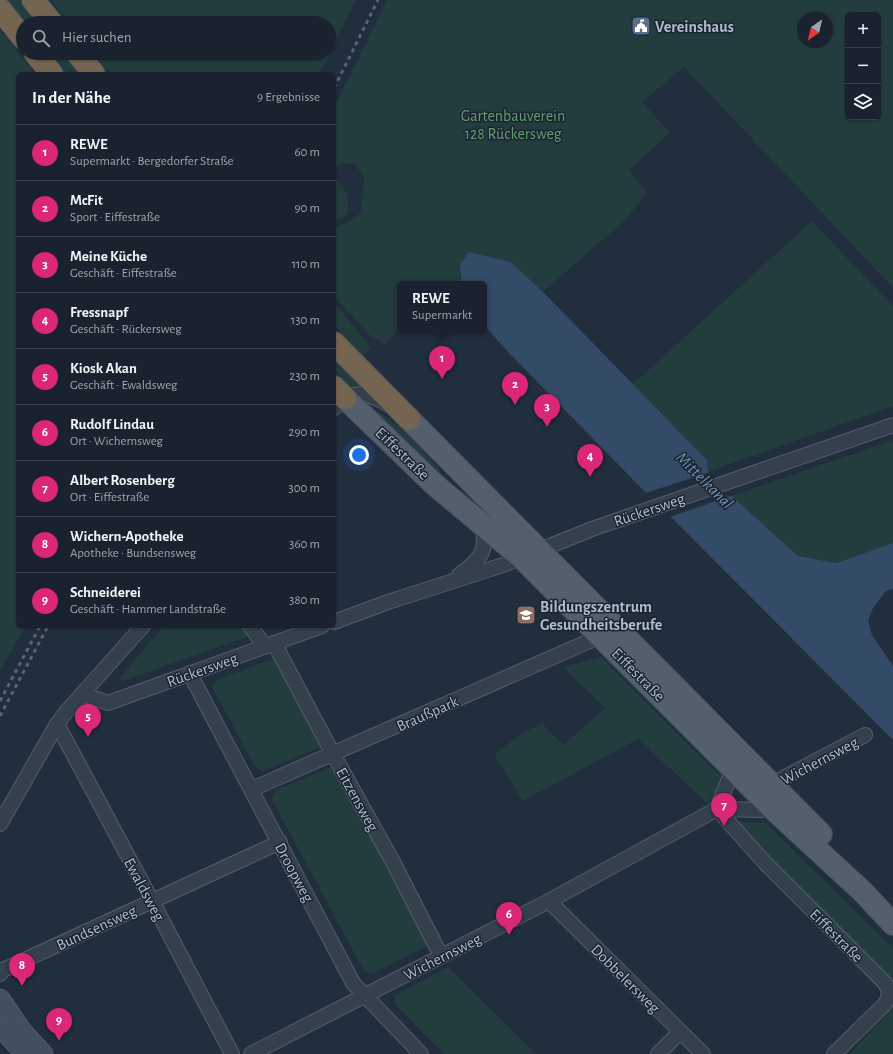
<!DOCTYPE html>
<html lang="de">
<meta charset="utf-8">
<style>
:root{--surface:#19222e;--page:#262f3a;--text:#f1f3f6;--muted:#9fa4aa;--line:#373f4a;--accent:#db2777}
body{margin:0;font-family:"Alegreya Sans",sans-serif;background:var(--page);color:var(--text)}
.controls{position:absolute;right:12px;top:12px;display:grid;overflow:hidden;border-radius:6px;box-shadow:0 1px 3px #0004}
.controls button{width:36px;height:36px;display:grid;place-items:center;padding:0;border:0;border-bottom:1px solid var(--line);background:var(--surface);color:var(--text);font:20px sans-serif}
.compass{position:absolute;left:797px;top:12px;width:36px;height:36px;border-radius:50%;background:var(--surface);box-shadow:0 1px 3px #0004;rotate:214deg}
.you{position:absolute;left:359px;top:455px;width:14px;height:14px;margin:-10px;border:3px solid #fff;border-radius:50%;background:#1a73e8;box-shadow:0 0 0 6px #1a73e833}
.badge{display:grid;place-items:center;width:26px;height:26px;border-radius:50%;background:var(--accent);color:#fff;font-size:13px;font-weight:700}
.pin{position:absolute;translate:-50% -33px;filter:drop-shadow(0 1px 2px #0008)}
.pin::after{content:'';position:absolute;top:21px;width:14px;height:12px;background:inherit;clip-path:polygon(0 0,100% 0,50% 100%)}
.popup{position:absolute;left:397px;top:281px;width:90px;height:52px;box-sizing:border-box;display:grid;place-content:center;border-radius:6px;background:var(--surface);filter:drop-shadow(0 1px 3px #0005);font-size:13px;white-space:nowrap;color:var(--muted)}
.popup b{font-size:15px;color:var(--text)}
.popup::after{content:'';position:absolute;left:50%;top:100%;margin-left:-8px;border:8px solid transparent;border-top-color:var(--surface)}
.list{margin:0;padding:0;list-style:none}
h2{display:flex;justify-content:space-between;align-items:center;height:52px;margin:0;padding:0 16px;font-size:17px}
h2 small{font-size:13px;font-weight:400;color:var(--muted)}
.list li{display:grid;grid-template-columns:26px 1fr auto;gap:12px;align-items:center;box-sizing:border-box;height:56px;padding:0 16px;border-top:1px solid var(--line)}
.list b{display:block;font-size:15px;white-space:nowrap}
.list p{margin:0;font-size:13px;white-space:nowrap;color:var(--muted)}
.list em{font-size:13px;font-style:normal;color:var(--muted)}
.icon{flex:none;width:22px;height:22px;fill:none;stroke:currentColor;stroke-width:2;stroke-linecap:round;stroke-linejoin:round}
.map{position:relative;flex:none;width:893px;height:1054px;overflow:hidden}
.search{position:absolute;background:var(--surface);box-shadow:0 1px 3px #0004;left:16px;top:16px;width:320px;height:44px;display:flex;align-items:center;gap:10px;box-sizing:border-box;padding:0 14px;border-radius:22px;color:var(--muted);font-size:15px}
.panel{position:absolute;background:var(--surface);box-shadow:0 1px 3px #0004;left:16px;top:72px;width:320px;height:556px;border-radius:6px}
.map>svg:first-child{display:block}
.green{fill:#233c3e;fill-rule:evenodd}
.water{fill:#334b66}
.pier{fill:#212e3d}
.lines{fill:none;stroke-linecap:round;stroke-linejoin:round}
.street-casing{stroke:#535e6b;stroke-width:16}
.secondary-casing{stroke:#535e6b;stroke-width:21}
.primary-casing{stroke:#3e4956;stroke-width:24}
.highway-casing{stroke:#404b58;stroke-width:24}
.street{stroke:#35404d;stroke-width:14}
.secondary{stroke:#424f60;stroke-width:19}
.primary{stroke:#535f6d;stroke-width:22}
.highway{stroke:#746551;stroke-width:22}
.rail{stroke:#566475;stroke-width:3;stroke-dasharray:4 4;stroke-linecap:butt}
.labels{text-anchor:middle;stroke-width:3;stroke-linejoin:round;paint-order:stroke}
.poi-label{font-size:16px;font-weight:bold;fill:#b0bbc9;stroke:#1a2532;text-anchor:start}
.park-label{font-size:16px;fill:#659c6f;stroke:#1a2532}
.street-label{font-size:16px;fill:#b0bbc9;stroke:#1a2532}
.water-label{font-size:17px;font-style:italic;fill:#7593b3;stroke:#1a2532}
</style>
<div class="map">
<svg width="893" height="1054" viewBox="0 0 893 1054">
<rect width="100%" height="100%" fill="#212e3d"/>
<path class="green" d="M4,0H22L41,23H23Z
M51,0H356L320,74H111L93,53H329V23H69Z
M387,0H893V288L684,67L642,102L670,133L629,170L647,193L625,220L543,292L511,262L460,265L462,284H400V326L385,345L379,339H373L334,296V228L356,218L361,211L364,179L355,163L340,164L334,168V107ZM848,15H878V117H848ZM803,18H827V42H803Z
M0,30L35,74H18V626H26L0,671Z
M45,53H66L83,74H62Z
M334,181C348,184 352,206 345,217L334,221Z
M812,221L893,306V406L708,472L707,460L633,384Z
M334,302L370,346V349L364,356L490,484H483L360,358L347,340L334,325Z
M334,353L370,390L349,391L334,376Z
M366,406C396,418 418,446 440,469L439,472Z
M893,440V543L836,563L798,556L732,496Z
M164,626H242L249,636L123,681L120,677Z
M601,657L721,777L710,806L638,739L523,801L494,754L521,734L542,723L563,745L605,708L563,667Z
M276,658L323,746L263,771L255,767L212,687L215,680Z
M334,766L429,945L371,974L364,971L272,800L275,790Z
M730,821L766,823L893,948V980Z
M448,967L536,1054H444L395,1004V995Z
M893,1009V1054H849Z"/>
<path class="water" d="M469,252L511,262L543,292L707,460L708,472L732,496L798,556L836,563L893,543V589L886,591L873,608L868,621L872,635L893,666V740L665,511L646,493L509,353L484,325V284H462L460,265Z"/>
<path class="pier" d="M710,472L733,495L670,517L646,493Z"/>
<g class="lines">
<g class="street-casing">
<path id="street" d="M334,408C355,389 365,391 389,405
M459,575C481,559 488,552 482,524
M334,622L388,602L503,565L592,529L893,425
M250,626L265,646
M274,643L333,754L393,862L437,948L443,955
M190,674L353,983L421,1054
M82,694L108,703L322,626
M57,724L152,901L232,1054
M772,784L865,735
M252,789L601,636
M717,809L766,864L884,982C890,989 890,996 885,1004L834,1054
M717,809L729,779L731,763
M0,824L57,724L66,712L143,626
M549,901L703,1054
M0,974L3,970L280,842
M251,1054L549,901L717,809L760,810L772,808
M658,1054L680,1032"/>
</g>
<g class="secondary-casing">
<path id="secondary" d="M0,999L21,1030L43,1054
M0,1026L25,1054"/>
</g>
<g class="primary-casing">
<path id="primary" d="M345,398L435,485L521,557L772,808L863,892L893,924
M409,419L821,834"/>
</g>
<g class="highway-casing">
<path id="highway" d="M33,0L52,23
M0,9L23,38
M35,53L52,74
M77,53L94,74
M334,343L409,419
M334,387L345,398"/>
</g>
<use href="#street" class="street"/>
<use href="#secondary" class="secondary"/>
<use href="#primary" class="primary"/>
<use href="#highway" class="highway"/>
<path class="rail" d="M334,88L378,0
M0,701L40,626
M0,716L48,626"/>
</g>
<defs>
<g id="civic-square" transform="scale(1)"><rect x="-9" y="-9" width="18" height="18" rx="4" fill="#5c6f8a" stroke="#1a2532"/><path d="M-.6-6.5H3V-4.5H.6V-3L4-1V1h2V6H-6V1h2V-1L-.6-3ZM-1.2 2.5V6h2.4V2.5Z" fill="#fff"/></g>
<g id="school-square" transform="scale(1)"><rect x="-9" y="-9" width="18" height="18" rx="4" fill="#8d6e63" stroke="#1a2532"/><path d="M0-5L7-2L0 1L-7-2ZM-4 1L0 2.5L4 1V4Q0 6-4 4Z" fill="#fff"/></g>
</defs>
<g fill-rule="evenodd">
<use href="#civic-square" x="641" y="26"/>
<use href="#school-square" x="526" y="615"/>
</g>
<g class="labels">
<g class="poi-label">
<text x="655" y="32">Vereinshaus</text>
<text x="540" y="612">Bildungszentrum<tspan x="540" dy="18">Gesundheitsberufe</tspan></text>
</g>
<g class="park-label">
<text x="513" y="121">Gartenbauverein<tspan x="513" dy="18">128 Rückersweg</tspan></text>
</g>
<g class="street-label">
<text transform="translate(403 453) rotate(44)" y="6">Eiffestraße</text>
<text transform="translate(649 509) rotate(-19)" y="6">Rückersweg</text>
<text transform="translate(202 669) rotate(-20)" y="6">Rückersweg</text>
<text transform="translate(639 674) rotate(45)" y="6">Eiffestraße</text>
<text transform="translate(427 713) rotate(-24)" y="6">Braußpark</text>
<text transform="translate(819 760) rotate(-28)" y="6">Wichernsweg</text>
<text transform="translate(358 799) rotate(61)" y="6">Eitzensweg</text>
<text transform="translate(295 872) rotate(62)" y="6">Droopweg</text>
<text transform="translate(145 889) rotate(62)" y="6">Ewaldsweg</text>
<text transform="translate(96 927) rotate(-25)" y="6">Bundsensweg</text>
<text transform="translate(837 935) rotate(45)" y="6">Eiffestraße</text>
<text transform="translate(442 956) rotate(-27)" y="6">Wichernsweg</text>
<text transform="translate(626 978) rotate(45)" y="6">Dobbelersweg</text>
</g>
<g class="water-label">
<text transform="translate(705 480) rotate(45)" y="6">Mittelkanal</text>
</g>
</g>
</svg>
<div class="controls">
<button>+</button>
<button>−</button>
<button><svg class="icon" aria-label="layers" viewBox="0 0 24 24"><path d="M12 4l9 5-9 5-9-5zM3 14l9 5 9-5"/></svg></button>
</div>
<svg class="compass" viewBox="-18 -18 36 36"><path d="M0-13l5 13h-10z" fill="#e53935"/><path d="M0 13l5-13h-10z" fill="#9fa4aa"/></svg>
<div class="you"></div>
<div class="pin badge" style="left:442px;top:379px">1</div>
<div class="popup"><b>REWE</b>Supermarkt</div>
<div class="pin badge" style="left:515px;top:405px">2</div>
<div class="pin badge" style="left:547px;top:427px">3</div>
<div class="pin badge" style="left:590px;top:477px">4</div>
<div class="pin badge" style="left:88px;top:737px">5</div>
<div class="pin badge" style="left:509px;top:935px">6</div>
<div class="pin badge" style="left:724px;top:826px">7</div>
<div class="pin badge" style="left:22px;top:986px">8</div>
<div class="pin badge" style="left:59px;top:1041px">9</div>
<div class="search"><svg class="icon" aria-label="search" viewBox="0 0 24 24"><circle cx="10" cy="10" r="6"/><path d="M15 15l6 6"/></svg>Hier suchen</div>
<section class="panel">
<h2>In der Nähe<small>9 Ergebnisse</small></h2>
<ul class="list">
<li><span class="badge">1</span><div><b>REWE</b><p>Supermarkt · Bergedorfer Straße</p></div><em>60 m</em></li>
<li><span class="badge">2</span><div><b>McFit</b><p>Sport · Eiffestraße</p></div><em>90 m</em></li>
<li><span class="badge">3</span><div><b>Meine Küche</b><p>Geschäft · Eiffestraße</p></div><em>110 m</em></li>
<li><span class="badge">4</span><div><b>Fressnapf</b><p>Geschäft · Rückersweg</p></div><em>130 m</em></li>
<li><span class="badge">5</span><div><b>Kiosk Akan</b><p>Geschäft · Ewaldsweg</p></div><em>230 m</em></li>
<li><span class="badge">6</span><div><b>Rudolf Lindau</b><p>Ort · Wichernsweg</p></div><em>290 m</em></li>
<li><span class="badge">7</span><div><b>Albert Rosenberg</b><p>Ort · Eiffestraße</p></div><em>300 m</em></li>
<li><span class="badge">8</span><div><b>Wichern-Apotheke</b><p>Apotheke · Bundsensweg</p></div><em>360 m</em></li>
<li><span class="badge">9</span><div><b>Schneiderei</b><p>Geschäft · Hammer Landstraße</p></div><em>380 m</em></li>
</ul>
</section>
</div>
